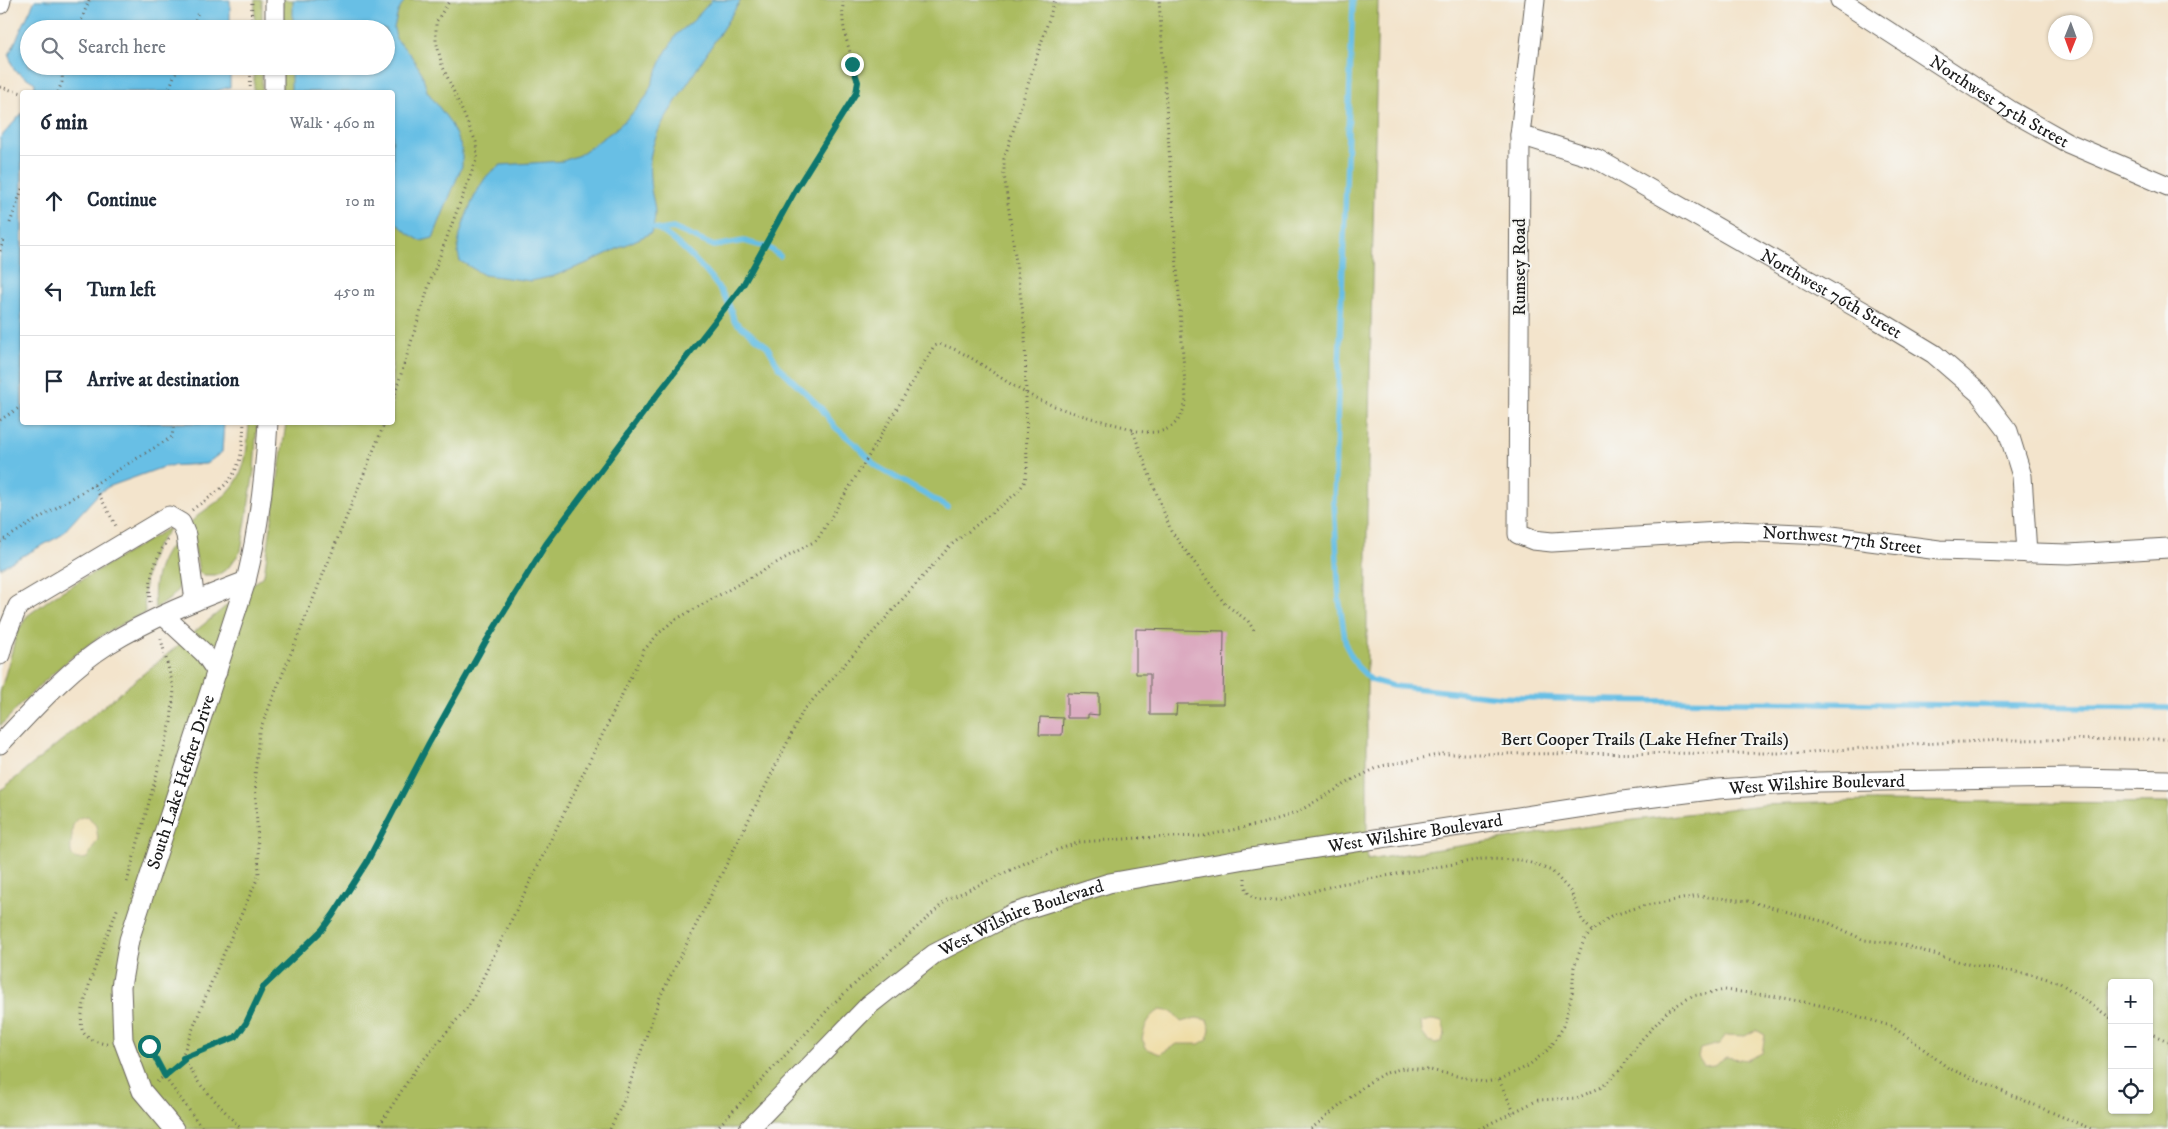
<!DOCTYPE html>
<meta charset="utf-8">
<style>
:root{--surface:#fff;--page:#f2f2f3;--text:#1f2937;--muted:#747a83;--line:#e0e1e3}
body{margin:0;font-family:"IM FELL DW Pica",serif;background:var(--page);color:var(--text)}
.controls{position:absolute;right:15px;bottom:15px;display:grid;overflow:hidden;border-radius:5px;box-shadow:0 1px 4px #0004}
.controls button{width:45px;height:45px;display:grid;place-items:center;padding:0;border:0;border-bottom:1px solid var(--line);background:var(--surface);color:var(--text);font:25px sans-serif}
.compass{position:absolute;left:2048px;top:15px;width:45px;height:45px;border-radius:50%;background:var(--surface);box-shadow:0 1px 4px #0004;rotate:181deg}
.stop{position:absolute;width:15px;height:15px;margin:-11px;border:4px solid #0f766e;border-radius:50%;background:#fff}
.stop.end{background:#0f766e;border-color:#fff;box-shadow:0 1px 5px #0008}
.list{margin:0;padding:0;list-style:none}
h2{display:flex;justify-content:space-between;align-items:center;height:65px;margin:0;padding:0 20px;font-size:21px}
h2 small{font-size:16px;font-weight:400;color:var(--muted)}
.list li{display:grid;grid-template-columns:32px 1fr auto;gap:15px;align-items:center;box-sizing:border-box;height:90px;padding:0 20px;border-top:1px solid var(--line)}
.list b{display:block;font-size:19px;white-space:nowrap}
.list em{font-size:16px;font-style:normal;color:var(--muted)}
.icon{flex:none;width:28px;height:28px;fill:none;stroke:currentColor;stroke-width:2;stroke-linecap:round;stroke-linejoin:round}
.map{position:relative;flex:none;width:2168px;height:1129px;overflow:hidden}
.search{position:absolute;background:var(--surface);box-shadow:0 1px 4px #0004;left:20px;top:20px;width:375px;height:55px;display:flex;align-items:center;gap:12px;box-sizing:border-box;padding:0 18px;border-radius:28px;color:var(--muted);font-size:19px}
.panel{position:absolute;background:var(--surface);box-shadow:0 1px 4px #0004;left:20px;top:90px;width:375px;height:335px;border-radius:5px}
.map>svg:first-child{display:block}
.green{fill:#abbc60;stroke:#646c3e;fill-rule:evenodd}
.sand{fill:#eeda9e;stroke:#857b5d}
.water{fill:#67bfe5;stroke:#426e80}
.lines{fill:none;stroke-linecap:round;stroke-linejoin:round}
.stream{stroke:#67bfe5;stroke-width:5.5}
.building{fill:#daa6bd}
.minor-casing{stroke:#67625a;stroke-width:21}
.path{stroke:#67625a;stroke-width:3;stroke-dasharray:1 4;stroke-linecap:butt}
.minor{stroke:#fff;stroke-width:19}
.route{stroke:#0f766e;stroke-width:6}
.labels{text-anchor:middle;stroke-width:4;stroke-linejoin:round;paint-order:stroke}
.street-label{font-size:18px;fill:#1c1c1c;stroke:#f6f6f2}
</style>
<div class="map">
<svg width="2168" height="1129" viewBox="0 0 2168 1129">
<rect width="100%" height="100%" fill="#f6f6f2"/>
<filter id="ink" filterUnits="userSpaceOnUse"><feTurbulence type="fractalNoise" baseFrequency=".02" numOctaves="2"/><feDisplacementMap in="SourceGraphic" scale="10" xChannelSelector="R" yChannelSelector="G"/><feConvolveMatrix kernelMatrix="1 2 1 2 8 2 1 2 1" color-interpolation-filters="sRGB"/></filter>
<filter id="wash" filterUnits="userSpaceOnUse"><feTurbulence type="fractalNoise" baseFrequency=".0096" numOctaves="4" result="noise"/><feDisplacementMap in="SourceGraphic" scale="20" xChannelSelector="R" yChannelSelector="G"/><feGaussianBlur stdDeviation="1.12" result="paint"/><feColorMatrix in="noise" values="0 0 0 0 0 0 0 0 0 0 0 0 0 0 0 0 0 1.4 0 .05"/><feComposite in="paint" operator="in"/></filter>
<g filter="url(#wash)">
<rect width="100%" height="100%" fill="#f3e4cc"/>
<path class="green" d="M255,0H262V29H254Z
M283,0H1378L1367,514V860L1617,822L1763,805L1870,801L2168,803V1129H0V791L264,575L286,423L392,422V92H282V66H386V29H282ZM2112,983H2149V1110H2112Z
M254,66H262V92H254Z
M249,423H257L254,471L241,551L228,568L218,575H202L199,572L190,523C201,511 217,504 229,491C247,472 247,447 249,423Z
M169,528C168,533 160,540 156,547C145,569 143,589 145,613C96,633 58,667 21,704C14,711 8,719 0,726V693L17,633L27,616L54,596Z
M178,537C181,571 191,591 155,608C152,580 159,558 178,537Z"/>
<path class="sand" d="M88,816L96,826L98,839L87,858C68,863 70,850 72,836C72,832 72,827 74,823C76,818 82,817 88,816Z
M1160,1010L1173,1012L1181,1022L1196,1018L1207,1020L1210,1029L1208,1039L1199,1044H1177L1160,1054L1147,1049L1142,1039C1145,1026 1148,1017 1160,1010Z
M1432,1020L1442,1022L1445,1033L1442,1041L1436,1043L1428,1041L1422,1033L1421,1022Z
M1756,1030L1765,1035L1762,1053L1747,1060L1726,1057L1714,1065L1704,1066L1698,1057L1700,1049L1719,1044L1726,1035L1745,1036Z"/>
<path class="water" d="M35,0H230V29H29V66H230V87L213,92H34L35,83L14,70L9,55Z
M293,0H405L398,12L394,28L396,39L410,54L422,73L427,91L450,122L462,149V166L433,238L421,241L409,234L393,220L392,92H291V66H386V29H293Z
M712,0H741L664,120C653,140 648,156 650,179C651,203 660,207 651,233L585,264L554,276L531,281L484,275L460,261C459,257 457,251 458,246C460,227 474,193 486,177C490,172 495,169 501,165L563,161L579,155L613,131L630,116L646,97L664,55L677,34L693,21Z
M22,113V422L224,423L222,452L206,464L166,466L108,487L99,493L60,536L0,568V138Z"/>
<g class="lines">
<path class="stream" d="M1353,0L1334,501L1339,598L1346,646L1357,666L1371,680L1393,686L1501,697L1599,700L2168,708
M654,228L660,230L673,228L714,246L744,241L769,248L780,256
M660,230C685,247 730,291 734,321L767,346L779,367L821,408L836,428L859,447L876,466L947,507"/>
</g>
<g id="blocks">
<path class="building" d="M1136,629L1224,631L1223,704H1177L1176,715H1150V674H1136Z
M1067,693L1099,694V715L1088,714V718H1067Z
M1040,717L1063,718L1062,735H1039Z"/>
</g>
</g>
<g filter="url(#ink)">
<use href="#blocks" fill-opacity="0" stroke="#67625a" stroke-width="1"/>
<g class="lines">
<g class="minor-casing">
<g id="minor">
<path id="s1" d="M1535,0L1520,135L1518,534L1533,540L1552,542L1736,531L1824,535L1939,550L2069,554L2168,548"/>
<path id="s2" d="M1840,0L2011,111L2068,143L2168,186"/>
<path d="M0,4L1,0"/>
<path d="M275,29V0"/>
<path d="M274,92V66"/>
<path id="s3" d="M1520,135L1597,159L1873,317L1934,354L1979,393L2008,431L2022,476L2027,553"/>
<path d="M164,616L204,653L217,672"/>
<path d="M0,655L4,640L18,606L169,516L181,523L186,535L195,601"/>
<path d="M0,744C33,710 66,671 107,645C150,618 199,599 246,581"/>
<path id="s4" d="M174,1129L142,1091L123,1040L121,987L129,940L246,581C259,529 265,476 268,422"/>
<path id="s5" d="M749,1129L868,1006L934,954L1014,913L1109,883L1245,859L1623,801L1718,789L1818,782L2075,778L2168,780"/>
</g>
</g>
<path class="path" d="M78,29L89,0
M192,29L198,12
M251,29L252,0
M0,87L22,93
M58,92L62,82L63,66
M168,92L178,66
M250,92L251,66
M10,223L22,189
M0,251L5,237
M392,403L430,282L477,158L476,142L442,65L436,41V22L450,0
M0,420L22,406
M385,422L259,732L255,776L259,875L215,973L182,1056L183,1058L235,1037L247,1023L263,987L322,930L333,915L367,862L429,743L485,643L547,544L650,404L743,285L796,189L856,93C859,73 847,48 844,28C842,19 843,9 843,0
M1132,430C1160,436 1180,431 1186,400L1159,0
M94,485L116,526
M192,510C199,504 207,500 214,494C242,474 242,454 244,422
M0,542L172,437L174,422
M150,602C148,580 155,557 168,540
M1245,878V886L1249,895L1258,900H1280L1340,884L1482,859L1523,860L1552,871L1571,892L1582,920L1592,931
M127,882L171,722L174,690L161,639
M2149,1033L2168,1041
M142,1040L149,1046L163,1075L203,1129
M107,1044C99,1043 88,1040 83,1032C73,1014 110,929 118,907
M1499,1080L1514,1112
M157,1082L184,1060L183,1058L199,1083L241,1129
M377,1129L415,1070L470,1004L644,650L658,634L673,621L817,540L868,457L934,346L940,344C972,353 997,378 1026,393C1059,411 1095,419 1132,429L1171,531L1225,604L1248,621L1255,632
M610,1129L624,1100L660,997L803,711L950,546L1018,492L1025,481L1027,469L1025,329L1004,174V159L1055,0
M716,1129L835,1002L947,900L1040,856L1080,842L1138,838L1204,836L1265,823L1296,813L1354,779L1381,766L1443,754L1798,753L1914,744L2007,740L2168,739
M1311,1129L1368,1083L1383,1074L1403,1068L1430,1070L1484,1082L1499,1080L1528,1066L1550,1048L1564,1026L1572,993L1574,967L1584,940L1592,931L1611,916L1642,906L1699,896L1748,901L1829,923L1864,940L1900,944L1971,965L2035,975L2060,983L2112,1019
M1479,1129L1538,1100L1577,1098L1602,1087L1621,1069L1642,1039L1669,1010L1692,996L1725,990L1773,996L1824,1006L1891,1026L1912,1040L1948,1068L2091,1129"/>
<use href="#minor" class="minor"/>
</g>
</g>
<g class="lines" filter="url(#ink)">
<path class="route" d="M149,1046L165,1076L184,1060L183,1058L236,1037L246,1023L263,987L322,930L333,915L367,862L429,743L485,643L546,544L650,404L743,285L796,189L856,93L858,82L852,64"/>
</g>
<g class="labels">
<g class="street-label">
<text dy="6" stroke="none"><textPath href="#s2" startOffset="189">Northwest 75th Street</textPath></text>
<text transform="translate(1519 267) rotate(-90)" y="6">Rumsey Road</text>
<text dy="6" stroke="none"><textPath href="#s3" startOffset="351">Northwest 76th Street</textPath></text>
<text dy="6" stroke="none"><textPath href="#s1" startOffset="861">Northwest 77th Street</textPath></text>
<text x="1645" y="745">Bert Cooper Trails (Lake Hefner Trails)</text>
<text dy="6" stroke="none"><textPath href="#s4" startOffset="371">South Lake Hefner Drive</textPath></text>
<text dy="6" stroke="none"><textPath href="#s5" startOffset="1160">West Wilshire Boulevard</textPath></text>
<text dy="6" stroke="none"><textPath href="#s5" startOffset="755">West Wilshire Boulevard</textPath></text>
<text dy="6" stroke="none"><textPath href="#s5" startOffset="350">West Wilshire Boulevard</textPath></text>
</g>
</g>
</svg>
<div class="controls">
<button>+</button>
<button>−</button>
<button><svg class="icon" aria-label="locate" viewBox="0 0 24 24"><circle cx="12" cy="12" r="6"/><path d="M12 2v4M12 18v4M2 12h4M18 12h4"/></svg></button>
</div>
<svg class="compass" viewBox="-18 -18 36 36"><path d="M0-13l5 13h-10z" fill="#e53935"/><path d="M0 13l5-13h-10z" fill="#747a83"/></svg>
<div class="stop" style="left:149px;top:1046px"></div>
<div class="stop end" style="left:852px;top:64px"></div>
<div class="search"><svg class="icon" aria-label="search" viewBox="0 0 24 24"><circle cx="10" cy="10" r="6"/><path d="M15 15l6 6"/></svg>Search here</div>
<section class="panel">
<h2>6 min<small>Walk · 460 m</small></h2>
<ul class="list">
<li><svg class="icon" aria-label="ahead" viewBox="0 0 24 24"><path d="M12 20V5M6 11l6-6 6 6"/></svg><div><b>Continue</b></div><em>10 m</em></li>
<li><svg class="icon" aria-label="left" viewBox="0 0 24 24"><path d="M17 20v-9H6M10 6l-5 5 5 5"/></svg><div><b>Turn left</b></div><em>450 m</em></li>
<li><svg class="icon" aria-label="arrive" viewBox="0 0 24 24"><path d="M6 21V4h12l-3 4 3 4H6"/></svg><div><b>Arrive at destination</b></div></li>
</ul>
</section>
</div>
